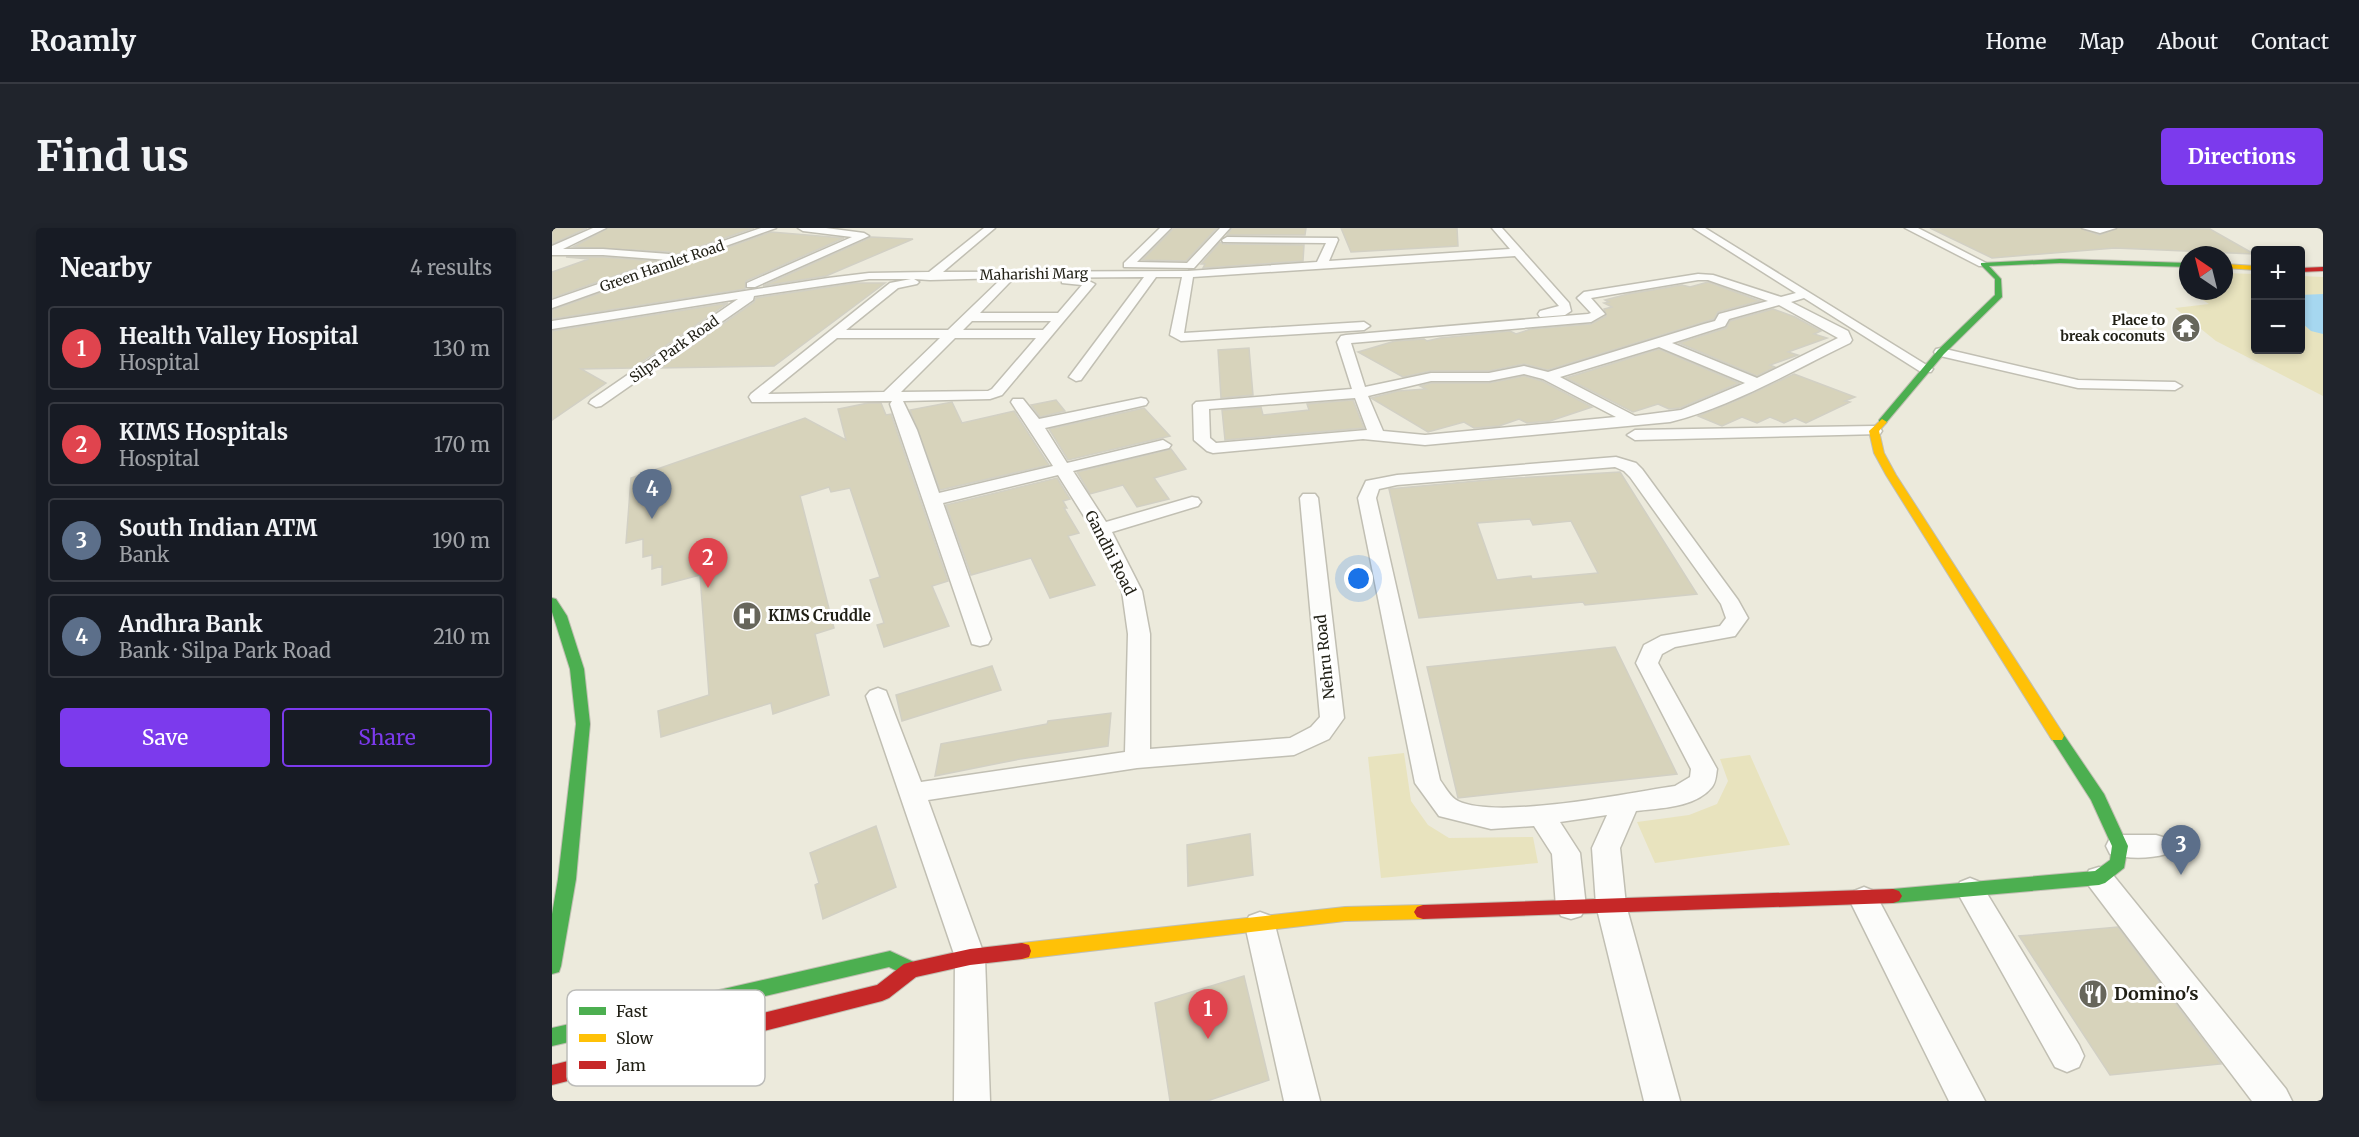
<!DOCTYPE html>
<meta charset="utf-8">
<style>
:root{--surface:#171b24;--page:#20242c;--text:#f1f3f6;--muted:#9ea1a6;--line:#363941;--accent:#7c3aed}
body{margin:0;font-family:Merriweather,serif;background:var(--page);color:var(--text)}
.controls{position:absolute;right:18px;top:18px;display:grid;overflow:hidden;border-radius:6px;box-shadow:0 3px 9px #0003}
.controls button{width:54px;height:54px;display:grid;place-items:center;padding:0;border:0;border-bottom:2px solid var(--line);background:var(--surface);color:var(--text);font:30px sans-serif}
.compass{position:absolute;left:1627px;top:18px;width:54px;height:54px;border-radius:50%;background:var(--surface);box-shadow:0 3px 9px #0003;rotate:325deg}
.you{position:absolute;left:807px;top:351px;width:21px;height:21px;margin:-15px;border:4px solid #fff;border-radius:50%;background:#1a73e8;box-shadow:0 0 0 9px #1a73e833}
.badge{display:grid;place-items:center;width:39px;height:39px;border-radius:50%;background:var(--accent);color:#fff;font-size:20px;font-weight:700}
.pin{position:absolute;translate:-50% -50px;filter:drop-shadow(0 2px 3px #0008)}
.pin::after{content:'';position:absolute;top:32px;width:21px;height:18px;background:inherit;clip-path:polygon(0 0,100% 0,50% 100%)}
.list{margin:0;padding:0;list-style:none}
h2{display:flex;justify-content:space-between;align-items:center;height:78px;margin:0;padding:0 24px;font-size:26px}
h2 small{font-size:20px;font-weight:400;color:var(--muted)}
.list li{display:grid;grid-template-columns:39px 1fr auto;gap:18px;align-items:center;box-sizing:border-box;height:84px;margin:0 12px 12px;padding:0 12px;border:2px solid var(--line);border-radius:6px}
.list b{display:block;font-size:22px;white-space:nowrap}
.list p{margin:0;font-size:20px;white-space:nowrap;color:var(--muted)}
.list em{font-size:20px;font-style:normal;color:var(--muted)}
.actions{display:flex;gap:12px;padding:18px 24px}
.actions a{flex:1;padding:14px 0;border:2px solid var(--accent);border-radius:6px;text-align:center;font-size:21px;color:var(--accent)}
.actions .main{background:var(--accent);color:#fff}
.map{position:relative;flex:none;width:1771px;height:873px;overflow:hidden;border-radius:6px}
header{display:flex;align-items:center;gap:36px;box-sizing:border-box;height:84px;padding:0 30px;background:var(--surface);border-bottom:2px solid var(--line)}
header strong{font-size:28px}
nav{display:flex;gap:33px;margin-inline-start:auto;font-size:21px}
.intro{display:flex;align-items:center;justify-content:space-between;box-sizing:border-box;height:144px;padding:0 36px}
h1{margin:0;font-size:42px}
.button{padding:15px 27px;border-radius:6px;background:var(--accent);color:#fff;font-size:21px;font-weight:700}
main{display:flex;gap:36px;padding:0 36px}
aside{flex:1;background:var(--surface);border-radius:6px;box-shadow:0 3px 9px #0003}
.map>svg:first-child{display:block}
.green{fill:#e8e3be}
.water{fill:#a6d7f0}
.building{fill:#d7d3bb;stroke:#d2d0c4;stroke-width:1.5;fill-rule:evenodd}
.lines{fill:none;stroke-linecap:round;stroke-linejoin:round}
.street-casing{stroke:#c1bfb3;stroke-width:3}
.fast-casing{stroke:#c1bfb3;stroke-width:2}
.slow-casing{stroke:#c1bfb3;stroke-width:2}
.jam-casing{stroke:#c1bfb3;stroke-width:2}
.street{fill:#fcfcfa;fill-rule:evenodd}
.fast{fill:#4caf50;fill-rule:evenodd}
.slow{fill:#ffc107;fill-rule:evenodd}
.jam{fill:#c62828;fill-rule:evenodd}
.labels{text-anchor:middle;stroke-width:6;stroke-linejoin:round;paint-order:stroke}
.far-street-label{font-size:14px;fill:#201f15;stroke:#fff}
.far-poi-label{font-size:14px;font-weight:bold;fill:#201f15;stroke:#fff;text-anchor:end}
.street-label{font-size:15px;fill:#201f15;stroke:#fff}
.poi-label{font-size:15px;font-weight:bold;fill:#201f15;stroke:#fff;text-anchor:start}
.near-poi-label{font-size:18px;font-weight:bold;fill:#201f15;stroke:#fff;text-anchor:start}
.key{fill:#fff;stroke:#bcbcb9;stroke-width:1.5}
.key-label{font-size:16px;fill:#201f15}
</style>
<header>
<strong>Roamly</strong>
<nav><a>Home</a><a>Map</a><a>About</a><a>Contact</a></nav>
</header>
<div class="intro"><h1>Find us</h1><a class="button">Directions</a></div>
<main>
<aside>
<h2>Nearby<small>4 results</small></h2>
<ul class="list">
<li><span class="badge" style="background:#e0444e">1</span><div><b>Health Valley Hospital</b><p>Hospital</p></div><em>130 m</em></li>
<li><span class="badge" style="background:#e0444e">2</span><div><b>KIMS Hospitals</b><p>Hospital</p></div><em>170 m</em></li>
<li><span class="badge" style="background:#5c6f8a">3</span><div><b>South Indian ATM</b><p>Bank</p></div><em>190 m</em></li>
<li><span class="badge" style="background:#5c6f8a">4</span><div><b>Andhra Bank</b><p>Bank · Silpa Park Road</p></div><em>210 m</em></li>
</ul>
<div class="actions"><a class="main">Save</a><a>Share</a></div>
</aside>
<div class="map">
<svg width="1771" height="873" viewBox="0 0 1771 873">
<rect width="100%" height="100%" fill="#eceadc"/>
<path class="green" d="M1672,45L1703,46L1704,122H1748L1749,48L1771,49V168L1664,113L1623,80L1657,76L1637,63H1672Z
M852,525L859,573L876,597L897,610L981,609L986,635L829,650L816,529Z
M1198,527L1238,617L1103,635L1085,594L1137,587L1165,576L1176,553L1168,531Z"/>
<path class="water" d="M1771,66V106L1759,103L1749,94L1748,67Z"/>
<path class="building" d="M0,0H35L0,16Z
M56,0H202L123,27L117,24L21,19Z
M622,0H665L634,33L590,32Z
M680,0H754L753,7H675Z
M789,0H905L906,18L799,24Z
M1378,0H1528L1547,7L1566,0L1658,1L1702,26L1563,20L1440,30Z
M219,4L292,10L194,53L193,61L0,91V82Z
M319,9L361,11L274,48L211,58Z
M668,14L671,16L752,17L751,33L651,40L653,36H649Z
M14,29H51L105,33L0,70V44L37,31Z
M1156,54L1208,73L1166,84L1162,91L996,142L972,136L937,143H879L851,149L806,124L843,113L872,111L875,113L888,110L958,103L964,106L979,101L1039,96L1054,88L1052,81L1060,79L1052,75L1057,74L1053,72L1076,66L1130,57L1138,59Z
M304,55H333L222,138L108,140L202,74L204,70Z
M176,75L81,140L29,141L54,155L0,192V103Z
M1221,81L1243,89L1269,103L1262,106L1275,110L1236,124L1246,127L1218,137L1223,139L1205,148L1127,115L1174,100L1178,93Z
M697,120L701,167L669,170L666,122Z
M1107,121L1187,155L1128,180L1117,181L1106,176L1081,184L1014,150Z
M1242,146L1303,169L1293,173L1298,174L1254,195L1243,190L1232,195L1218,189L1205,195L1190,189L1170,198L1146,188L1188,171Z
M972,148L990,153L1040,179L998,193L975,195L967,191L947,198L922,200L912,194L876,204L819,170L846,163L874,161L868,158L879,155H937Z
M504,172L513,183L488,189L479,177Z
M801,172L812,200L673,212L670,182L709,179L711,187L757,182L755,176Z
M400,174L410,195L462,183L497,237L388,262L358,182Z
M316,175H329L334,187L339,186L396,353L380,358L397,398L332,419L325,397L332,395L318,352L328,349L298,260L279,264L277,259L248,268L282,400L263,406L277,467L221,486L219,475L109,509L106,483L157,467L148,347L110,357V338L100,341V327L91,329V311L74,315L79,250L253,190L294,212L286,181Z
M592,180L618,208L516,232L497,201Z
M619,221L634,241L602,250L617,271L585,279L571,257L538,266L525,244Z
M1068,244L1145,366L1033,377L1031,374L867,390L837,261L947,251ZM978,291L981,297L1019,293L1046,345L980,351L979,348L945,352L925,295Z
M505,250L518,271L511,273L515,280H512L527,305L516,308L543,357L498,370L479,330L419,347L394,277Z
M1063,419L1125,546L906,570L875,439Z
M440,438L449,462L350,493L344,467Z
M559,485L556,518L468,531L383,548L389,516L495,496L496,493Z
M324,598L344,659L271,691L263,657L267,655L258,625Z
M698,606L701,647L636,658L635,617Z
M1566,699L1669,836L1558,847L1467,708Z
M692,748L717,852L655,873H618L603,775Z"/>
<g class="lines">
<g class="street-casing">
<path id="street" d="M41,0H54L11,21H51L117,26L121,27L122,30L209,0H224L0,80V72L116,32L51,27H0V18Z
M246,0H274L312,5L317,8L203,59H195V55L300,9L251,3Z
M432,0H443L391,44L636,43L765,34L774,15L671,14L670,12L675,9L785,10L786,12L777,33L958,21L940,0H950L1017,75L1019,83L1013,87L988,89L986,86L988,83L1007,78L963,28L641,49L632,105L812,94L818,98L812,102L629,113L618,107L630,49H604L529,152L524,153L517,149L592,49L453,50L459,53L457,55L428,85H506L530,57L510,55V51L531,50L543,56L450,167L438,171L351,173L365,202L387,265L501,238L459,174L461,171H471L487,191L589,170L594,171L596,174L594,177L493,200L515,235L611,212L619,217L617,220L521,243L554,294L640,269L646,270L649,274L646,278L560,304L590,363L598,406V521L738,510L759,499L768,489L748,270L751,266H763L766,270L792,490L777,511L742,527L585,540L376,572L433,729L438,873H402L403,729L314,468L318,463L326,460L334,463L369,554L573,524L576,406L570,363L540,301L506,247L391,275L439,411L436,416L428,418L420,416L338,176L340,173L200,174L197,169L199,166L338,55L359,51H317L202,68L201,72L49,178L44,179L37,175L39,172L186,71L0,101V93L276,50L317,45L377,44ZM453,50L449,51L396,102H294L346,60L365,56L367,54L362,51L378,52ZM420,93H499L491,102H411ZM285,110H388L332,164L216,166ZM403,110H484L440,161L436,163L349,164Z
M608,0H619L585,34L635,35L668,0H678L642,40L572,39V35Z
M1141,0H1153L1381,141L1379,144H1369L1252,70L1239,74L1296,103L1300,112L1298,115C1240,143 1181,178 1118,194L873,217L811,211L661,225L655,223L642,212L641,177L644,174L800,161L785,114L789,108L794,107L1036,86L1039,85L1025,70L1032,64L1146,46L1161,47L1229,69L1244,65ZM1146,52H1156L1216,73L1167,86L1163,93L1152,96L996,144L972,138L937,145H879L813,159L799,115L1039,94L1053,86L1039,70ZM1227,77L1286,110L1205,150L1120,115L1173,98L1177,91ZM1107,119L1193,155L1129,182L1083,188L1008,149ZM972,146L991,151L1064,189L873,207L831,203L816,168L879,153H937ZM803,170L815,202L664,215L658,210L657,181Z
M1353,0H1366L1436,36L1435,38H1427Z
M1530,0H1564L1548,5Z
M1389,120L1526,152L1623,154L1630,158L1623,162L1526,160L1384,127L1382,124L1384,121Z
M1322,198L1328,200L1330,203L1328,206L1083,212L1075,207L1083,202Z
M1064,229L1084,235L1090,241L1186,372L1196,390L1183,408L1123,419L1110,426L1106,435L1165,541C1164,547 1164,554 1160,559C1143,580 1108,580 1084,583L1068,620L1074,677L1128,873H1092L1044,677L1040,620L1055,587L1008,594L1028,625L1034,679L1029,688L1019,691L1009,688L1004,679L1000,626L982,598L939,601L887,588L863,555L806,270L814,253L845,247ZM1063,239L1072,243L1078,249L1169,376L1174,390L1168,398L1109,408L1092,417L1084,435L1139,541L1138,549L1123,558C1076,565 946,592 906,573C899,570 893,559 888,552L824,270L827,261L845,257Z
M1568,607H1604L1614,610L1618,618L1614,626C1597,631 1575,631 1558,626L1554,618L1558,610Z
M1547,639L1557,642L1734,861L1740,873H1700L1537,658L1533,650L1537,642Z
M1418,650L1428,654L1527,817L1532,828L1527,839L1515,844L1503,839L1404,662L1408,654Z
M1312,659L1322,663L1433,873H1397L1297,671L1302,663Z
M708,684L719,688L723,697L768,873H732L693,697L697,688Z"/>
</g>
<g class="fast-casing">
<path id="fast" d="M1508,31L1636,35V39L1508,35L1437,38L1449,51L1450,69L1392,126L1333,196H1327V192L1386,122L1443,67V51L1429,37V35Z
M0,370L4,371L15,388L32,441L38,496L24,651L9,738L7,744L0,746V686L6,651L24,496L18,441L0,384Z
M1505,503L1510,504L1552,566L1576,618L1572,640L1553,655L1547,657L1341,675L1335,673L1332,668L1335,663L1341,661L1543,643L1558,632L1560,618L1539,572L1498,508L1500,504Z
M338,723L366,736L368,742L366,748L359,750L337,739L0,818V800Z"/>
</g>
<g class="slow-casing">
<path id="slow" d="M1672,36L1704,38V42L1672,40Z
M1330,191L1335,194L1327,203L1332,225L1344,247L1510,504L1512,508L1510,512H1500L1334,247L1322,225L1317,203Z
M871,677L877,679L880,684L877,689L871,691L793,693L470,731L463,729L461,723L463,717L470,715L793,679Z"/>
</g>
<g class="jam-casing">
<path id="jam" d="M1771,39V43L1748,44V40Z
M1341,661L1347,663L1350,668L1347,673L1341,675L871,691L865,689L862,684L865,679L871,677Z
M470,715L477,717L479,723L477,729L470,731L418,737L364,749L337,770L330,773L0,857V837L325,757L352,736L359,734L418,721Z"/>
</g>
<use href="#street" class="street"/>
<use href="#fast" class="fast"/>
<use href="#slow" class="slow"/>
<use href="#jam" class="jam"/>
</g>
<defs>
<g id="temple-disc" transform="scale(1.5)"><circle r="9.5" fill="#67665b" stroke="#fff"/><path d="M0-6L5-2H3V0L6.5 2.5H4V6H1.5V3h-3V6H-4V2.5H-6.5L-3 0V-2H-5Z" fill="#fff"/></g>
<g id="hospital-disc" transform="scale(1.5)"><circle r="9.5" fill="#67665b" stroke="#fff"/><path d="M-5-5h3v3.5h4V-5h3V5h-3V1.5h-4V5h-3Z" fill="#fff"/></g>
<g id="restaurant-disc" transform="scale(1.5)"><circle r="9.5" fill="#67665b" stroke="#fff"/><path d="M-5-6h1v4h1v-4h1v4h1v-4h1v5L-1.5 .5V6h-2V.5L-5-1ZM5-6V6H3V1.5H1.5Q1.5-4 5-6Z" fill="#fff"/></g>
</defs>
<g fill-rule="evenodd">
<use href="#temple-disc" x="1634" y="100"/>
<use href="#hospital-disc" x="195" y="388"/>
<use href="#restaurant-disc" x="1541" y="766"/>
</g>
<g class="labels">
<g class="far-street-label">
<text transform="translate(110 38) rotate(-19)" y="5">Green Hamlet Road</text>
<text transform="translate(482 46) rotate(-1)" y="5">Maharishi Marg</text>
<text transform="translate(122 121) rotate(-35)" y="5">Silpa Park Road</text>
</g>
<g class="far-poi-label">
<text x="1613" y="97">Place to<tspan x="1613" dy="16">break coconuts</tspan></text>
</g>
<g class="street-label">
<text transform="translate(558 325) rotate(63)" y="5">Gandhi Road</text>
<text transform="translate(773 429) rotate(-96)" y="5">Nehru Road</text>
</g>
<g class="poi-label">
<text x="216" y="393">KIMS Cruddle</text>
</g>
<g class="near-poi-label">
<text x="1562" y="772">Domino's</text>
</g>
</g>
<rect x="15" y="762" width="198" height="96" rx="9" class="key"/>
<rect x="27" y="779" width="27" height="8" fill="#4caf50"/>
<rect x="27" y="806" width="27" height="8" fill="#ffc107"/>
<rect x="27" y="833" width="27" height="8" fill="#c62828"/>
<g class="key-label">
<text x="64" y="789">Fast</text>
<text x="64" y="816">Slow</text>
<text x="64" y="843">Jam</text>
</g>
</svg>
<div class="controls">
<button>+</button>
<button>−</button>
</div>
<svg class="compass" viewBox="-18 -18 36 36"><path d="M0-13l5 13h-10z" fill="#e53935"/><path d="M0 13l5-13h-10z" fill="#9ea1a6"/></svg>
<div class="you"></div>
<div class="pin badge" style="left:656px;top:811px;background:#e0444e">1</div>
<div class="pin badge" style="left:156px;top:360px;background:#e0444e">2</div>
<div class="pin badge" style="left:1629px;top:647px;background:#5c6f8a">3</div>
<div class="pin badge" style="left:100px;top:291px;background:#5c6f8a">4</div>
</div>
</main>
